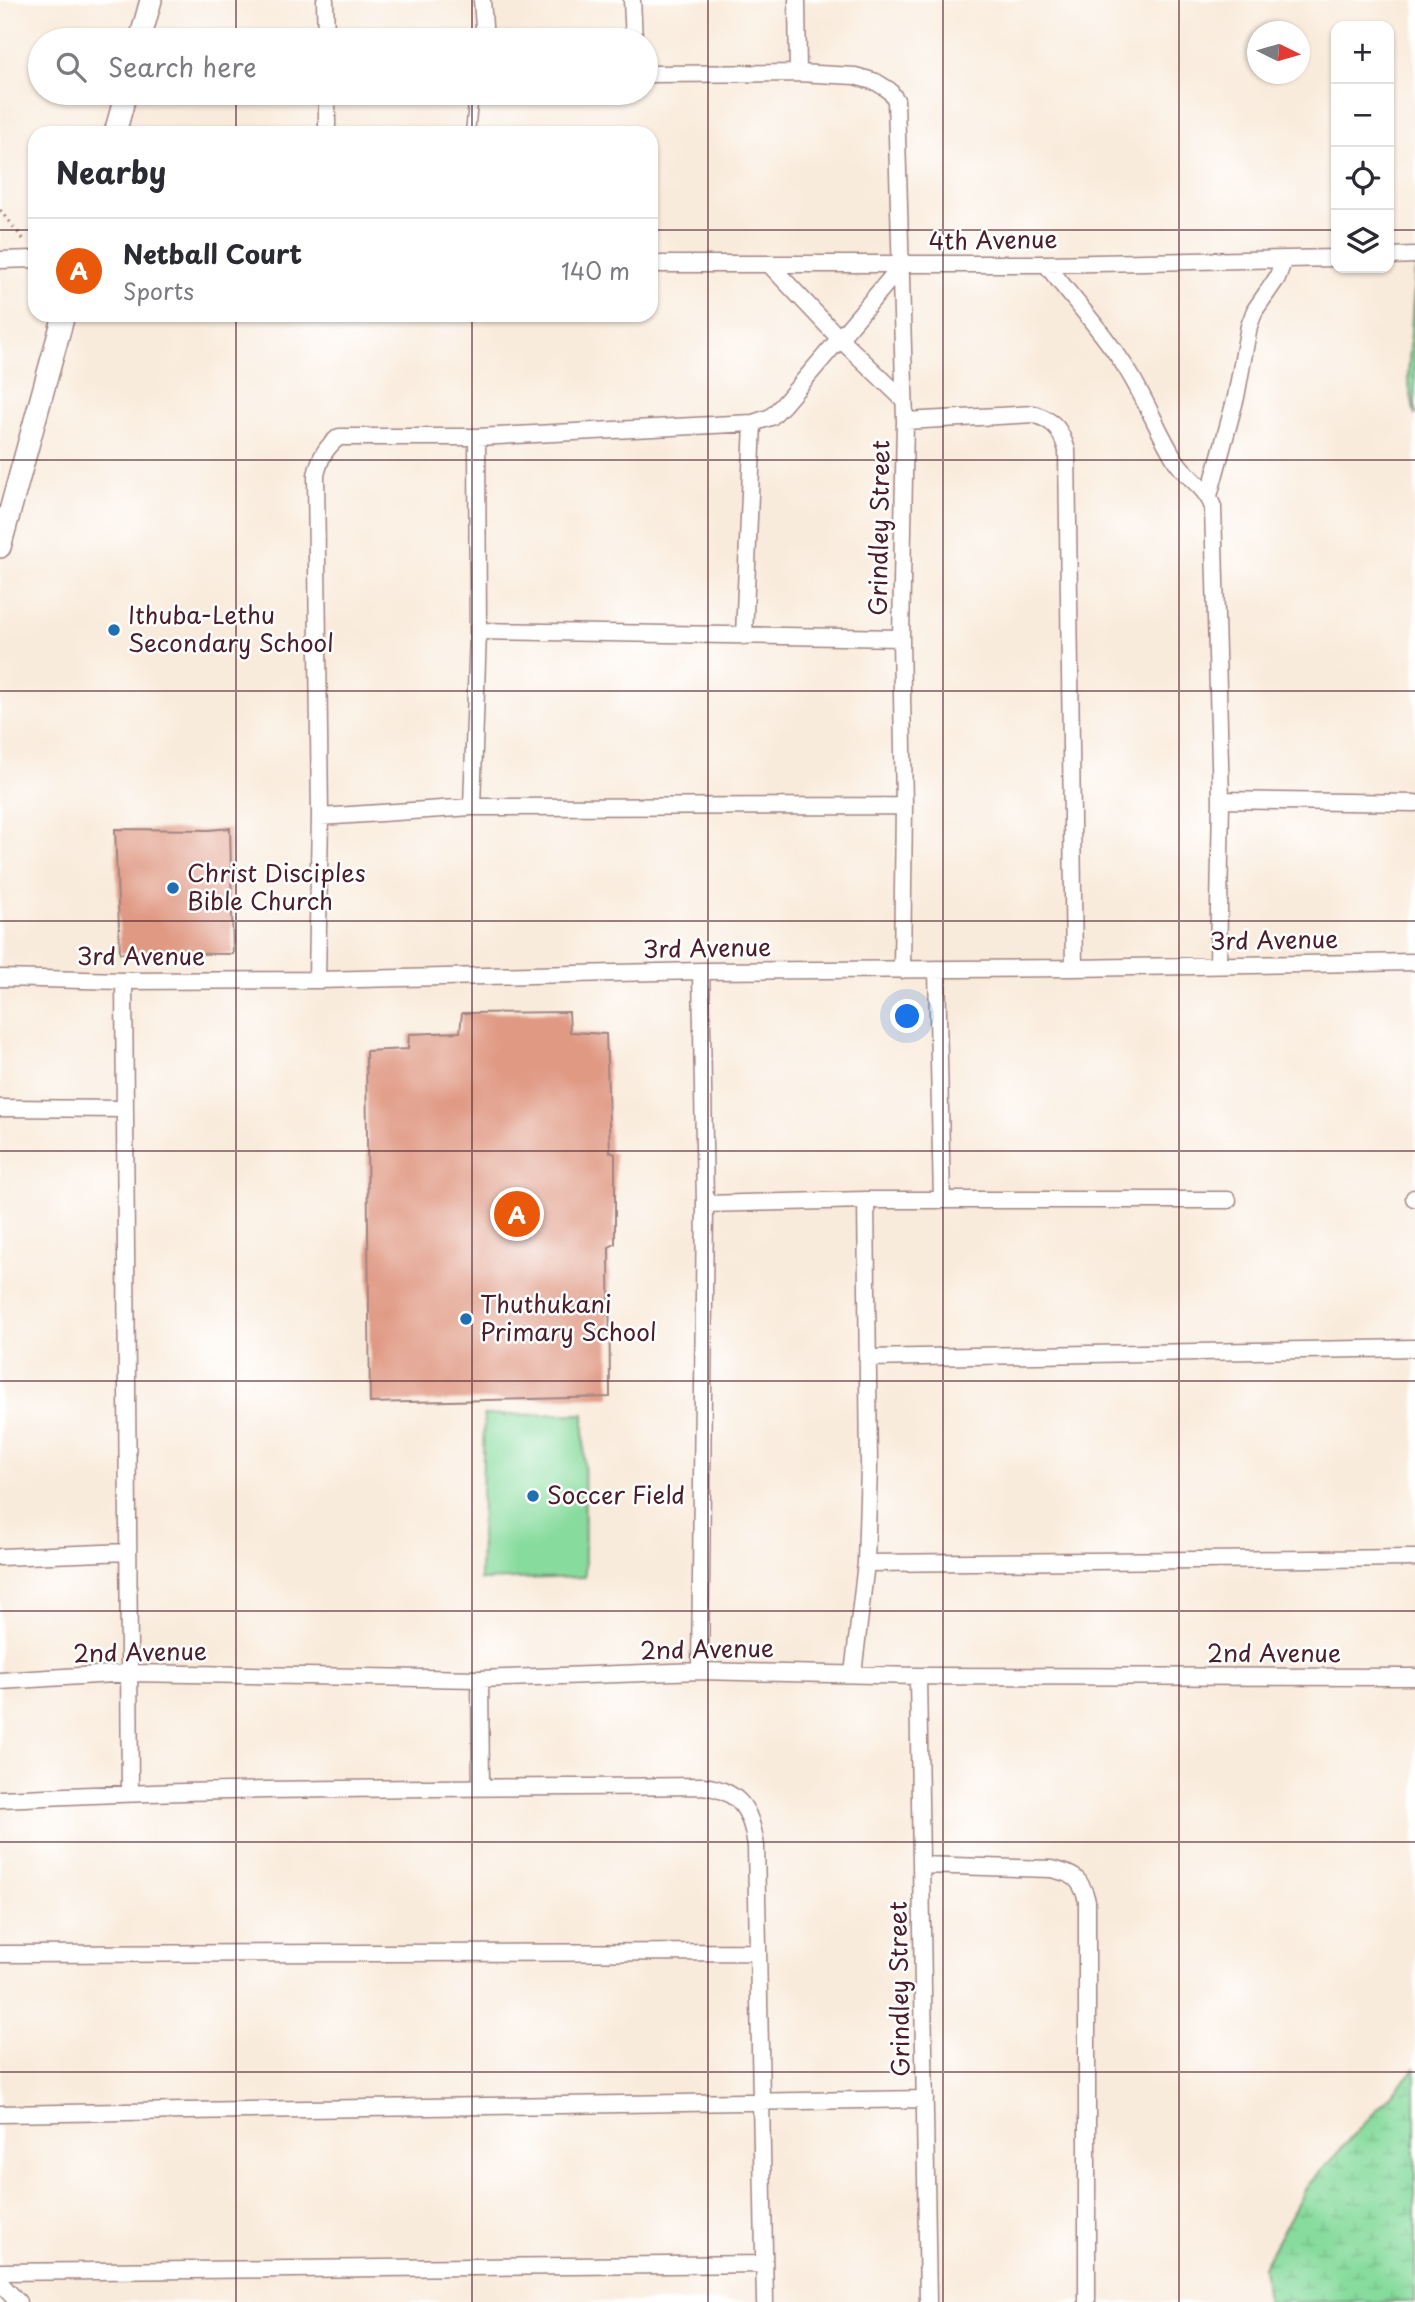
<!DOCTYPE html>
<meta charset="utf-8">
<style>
:root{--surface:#fff;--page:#f7f7f7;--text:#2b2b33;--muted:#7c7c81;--line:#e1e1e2;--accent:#ea580c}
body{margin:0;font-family:"Playpen Sans",sans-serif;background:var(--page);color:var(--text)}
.controls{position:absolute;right:21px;top:21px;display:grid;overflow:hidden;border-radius:14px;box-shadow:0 2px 5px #0004}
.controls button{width:63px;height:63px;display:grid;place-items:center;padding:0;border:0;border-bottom:2px solid var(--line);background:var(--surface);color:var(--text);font:35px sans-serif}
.compass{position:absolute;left:1247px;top:21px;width:63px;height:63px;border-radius:50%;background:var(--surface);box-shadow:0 2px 5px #0004;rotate:95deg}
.you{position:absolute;left:908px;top:1017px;width:24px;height:24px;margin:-18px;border:5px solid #fff;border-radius:50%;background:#1a73e8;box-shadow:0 0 0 10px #1a73e833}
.badge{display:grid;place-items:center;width:46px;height:46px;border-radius:50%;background:var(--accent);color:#fff;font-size:23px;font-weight:700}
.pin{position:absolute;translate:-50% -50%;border:4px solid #fff;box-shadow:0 2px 7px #0006}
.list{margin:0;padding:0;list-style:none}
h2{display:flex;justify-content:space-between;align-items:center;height:91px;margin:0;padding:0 28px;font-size:30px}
h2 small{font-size:23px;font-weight:400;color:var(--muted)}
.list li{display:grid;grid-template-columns:46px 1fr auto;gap:21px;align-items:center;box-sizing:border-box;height:105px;padding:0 28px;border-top:2px solid var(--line)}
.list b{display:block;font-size:26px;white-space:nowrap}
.list p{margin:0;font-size:23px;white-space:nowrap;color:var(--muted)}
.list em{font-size:23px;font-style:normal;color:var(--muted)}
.icon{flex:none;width:38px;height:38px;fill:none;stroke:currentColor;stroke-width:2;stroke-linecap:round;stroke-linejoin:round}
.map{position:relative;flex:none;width:1415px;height:2302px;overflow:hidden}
.search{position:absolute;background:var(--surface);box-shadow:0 2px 5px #0004;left:28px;top:28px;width:630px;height:77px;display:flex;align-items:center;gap:18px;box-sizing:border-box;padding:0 24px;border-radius:38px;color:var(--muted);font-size:26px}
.panel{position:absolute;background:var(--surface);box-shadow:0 2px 5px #0004;left:28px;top:126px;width:630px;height:196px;border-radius:21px}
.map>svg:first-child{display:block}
.grass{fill:#87db9d;stroke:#687d64;stroke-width:2}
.wetland{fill:url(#wetland-marsh);stroke:#687d64;stroke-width:2}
.building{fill:#e09983}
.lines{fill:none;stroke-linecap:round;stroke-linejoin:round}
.service-casing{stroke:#a28583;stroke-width:11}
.minor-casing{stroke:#a28583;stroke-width:19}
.tertiary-casing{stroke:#a28583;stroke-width:24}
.path{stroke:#a28583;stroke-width:3.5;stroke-dasharray:2 5;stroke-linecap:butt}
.service{stroke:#fff;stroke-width:8}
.minor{stroke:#fff;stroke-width:16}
.tertiary{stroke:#fff;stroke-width:21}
.grid{fill:none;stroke:#4a1f2b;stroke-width:2;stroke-opacity:0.55}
.poi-dot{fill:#1f6fb2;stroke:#fff;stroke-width:2.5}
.labels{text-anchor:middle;stroke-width:5;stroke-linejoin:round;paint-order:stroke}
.street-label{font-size:24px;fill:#4a1f2b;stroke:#fff}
.poi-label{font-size:24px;fill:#4a1f2b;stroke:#fff;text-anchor:start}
</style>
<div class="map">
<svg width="1415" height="2302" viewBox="0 0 1415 2302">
<defs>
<pattern id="wetland-marsh" width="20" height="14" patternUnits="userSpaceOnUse" patternTransform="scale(1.75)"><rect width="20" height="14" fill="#87db9d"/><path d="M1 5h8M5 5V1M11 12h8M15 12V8" fill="none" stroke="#76bc87"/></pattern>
</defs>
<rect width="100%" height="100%" fill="#fff"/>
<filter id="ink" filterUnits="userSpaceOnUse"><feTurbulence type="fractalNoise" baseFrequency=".0143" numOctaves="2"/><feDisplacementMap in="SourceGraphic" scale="14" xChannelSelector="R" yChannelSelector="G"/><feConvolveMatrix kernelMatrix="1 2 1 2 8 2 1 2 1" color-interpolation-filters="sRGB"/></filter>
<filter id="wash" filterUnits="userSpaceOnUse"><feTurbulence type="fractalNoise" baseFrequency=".00686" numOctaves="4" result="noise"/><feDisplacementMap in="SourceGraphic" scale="28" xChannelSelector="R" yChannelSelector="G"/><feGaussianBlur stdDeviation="1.57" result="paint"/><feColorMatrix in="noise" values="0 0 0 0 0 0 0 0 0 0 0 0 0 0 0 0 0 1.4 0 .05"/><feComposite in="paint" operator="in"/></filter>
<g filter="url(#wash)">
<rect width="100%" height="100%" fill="#f9ebdb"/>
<path class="grass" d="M584,1414L585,1577L480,1580L484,1415Z"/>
<path class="wetland" d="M1415,270V416L1408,379Z
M1415,2068V2302H1267L1263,2267L1307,2186Z"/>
<g id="blocks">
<path class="building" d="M230,828L233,954L120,953L115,829L209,830Z
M569,1012L570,1032L606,1034L610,1152L615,1154V1244L609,1247L610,1397L370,1403L366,1051L408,1049L409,1034L460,1032L462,1013Z"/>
</g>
</g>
<g filter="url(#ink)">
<use href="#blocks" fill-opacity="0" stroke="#a28583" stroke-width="2"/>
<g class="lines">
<g class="service-casing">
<path id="service" d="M470,133L474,93"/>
</g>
<g class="minor-casing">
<path id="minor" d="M325,0L326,40
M482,0L485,40
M632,0L634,40
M797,0L798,73
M646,74L798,73L855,76L876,82L889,90L896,100L905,421L901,638L904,806L902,970
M327,93V133
M1389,256L1415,255
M0,260L35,259
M651,264H1046L1336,258
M769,264L839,338L904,400
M1046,264C1073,300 1104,332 1128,371C1146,400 1158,432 1176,461C1187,478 1206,487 1213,507L1221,800L1218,964
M905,421L1034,414C1056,422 1060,429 1067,450L1074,968
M1209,496L1236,397L1249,326L1255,310L1277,278L1284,259
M478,631L901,638
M744,636L753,423
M1221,800L1415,803
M472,807L478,631L477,437
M320,817L472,807L904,806
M937,969L942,1200
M0,978L124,981L317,980L701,971L1074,968L1415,962
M317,980L320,817L316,475C320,458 325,448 339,437H477L753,423L771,417L783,405L902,265
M124,981L130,1792
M0,1108L125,1109
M1414,1198H1415
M705,1204L866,1200H1228
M867,1358L1415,1348
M0,1557L128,1552
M866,1563L1415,1558
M700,1671L705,1204L701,971
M853,1674L866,1563L869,1466L866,1200
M918,1676L928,2302
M480,1679L481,1787
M0,1681L129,1673L480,1679L700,1671L918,1676L1415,1677
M0,1799C234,1787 469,1788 703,1786C741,1791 751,1811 756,1846L765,2302
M921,1865L1051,1869C1074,1874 1081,1878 1087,1901V2302
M0,1954L758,1952
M0,2114L925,2099
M0,2272L764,2264
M0,2283L18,2302"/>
</g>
<g class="tertiary-casing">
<path id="tertiary" d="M140,40L151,0
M115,133L126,93
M0,547L64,315"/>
</g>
<path class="path" d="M0,210L25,241"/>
<use href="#service" class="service"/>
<use href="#minor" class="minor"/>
<use href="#tertiary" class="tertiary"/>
</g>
</g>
<path class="grid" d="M236,0V40M472,0V40M708,0V2302M943,0V2302M1179,0V2302M236,93V133M472,93V133M0,230H35M651,230H1336M1389,230H1415M236,315V2302M472,315V2302M0,460H1415M0,691H1415M0,921H1415M0,1151H1415M0,1381H1415M0,1611H1415M0,1842H1415M0,2072H1415"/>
<g class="poi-dot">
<circle cx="114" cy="630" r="7"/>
<circle cx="173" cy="888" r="7"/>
<circle cx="466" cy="1319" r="7"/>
<circle cx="533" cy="1496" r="7"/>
</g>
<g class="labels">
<g class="street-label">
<text transform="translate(993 241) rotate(-1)" y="8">4th Avenue</text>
<text transform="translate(880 528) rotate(-89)" y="8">Grindley Street</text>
<text transform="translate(1274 941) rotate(-1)" y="8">3rd Avenue</text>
<text transform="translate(707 949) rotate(-1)" y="8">3rd Avenue</text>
<text x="141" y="965">3rd Avenue</text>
<text transform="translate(707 1650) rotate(-1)" y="8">2nd Avenue</text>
<text transform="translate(140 1653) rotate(-1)" y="8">2nd Avenue</text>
<text x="1274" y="1662">2nd Avenue</text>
<text transform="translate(900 1989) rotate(-91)" y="8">Grindley Street</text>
</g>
<g class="poi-label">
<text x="128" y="624">Ithuba-Lethu<tspan x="128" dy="28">Secondary School</tspan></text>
<text x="187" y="882">Christ Disciples<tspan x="187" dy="28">Bible Church</tspan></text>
<text x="480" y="1313">Thuthukani<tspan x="480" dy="28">Primary School</tspan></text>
<text x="547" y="1504">Soccer Field</text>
</g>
</g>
</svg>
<div class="controls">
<button>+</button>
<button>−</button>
<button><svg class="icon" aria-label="locate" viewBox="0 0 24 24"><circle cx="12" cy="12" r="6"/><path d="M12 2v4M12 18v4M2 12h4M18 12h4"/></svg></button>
<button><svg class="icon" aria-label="layers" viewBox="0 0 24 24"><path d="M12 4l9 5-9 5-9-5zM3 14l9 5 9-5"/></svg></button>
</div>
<svg class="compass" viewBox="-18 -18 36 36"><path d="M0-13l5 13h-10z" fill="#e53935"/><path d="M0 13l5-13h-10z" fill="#7c7c81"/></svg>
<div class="you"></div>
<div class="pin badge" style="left:517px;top:1214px">A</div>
<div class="search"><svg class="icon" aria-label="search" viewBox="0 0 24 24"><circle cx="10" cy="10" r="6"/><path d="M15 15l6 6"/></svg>Search here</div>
<section class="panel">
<h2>Nearby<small></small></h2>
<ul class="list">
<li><span class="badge">A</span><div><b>Netball Court</b><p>Sports</p></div><em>140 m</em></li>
</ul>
</section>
</div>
